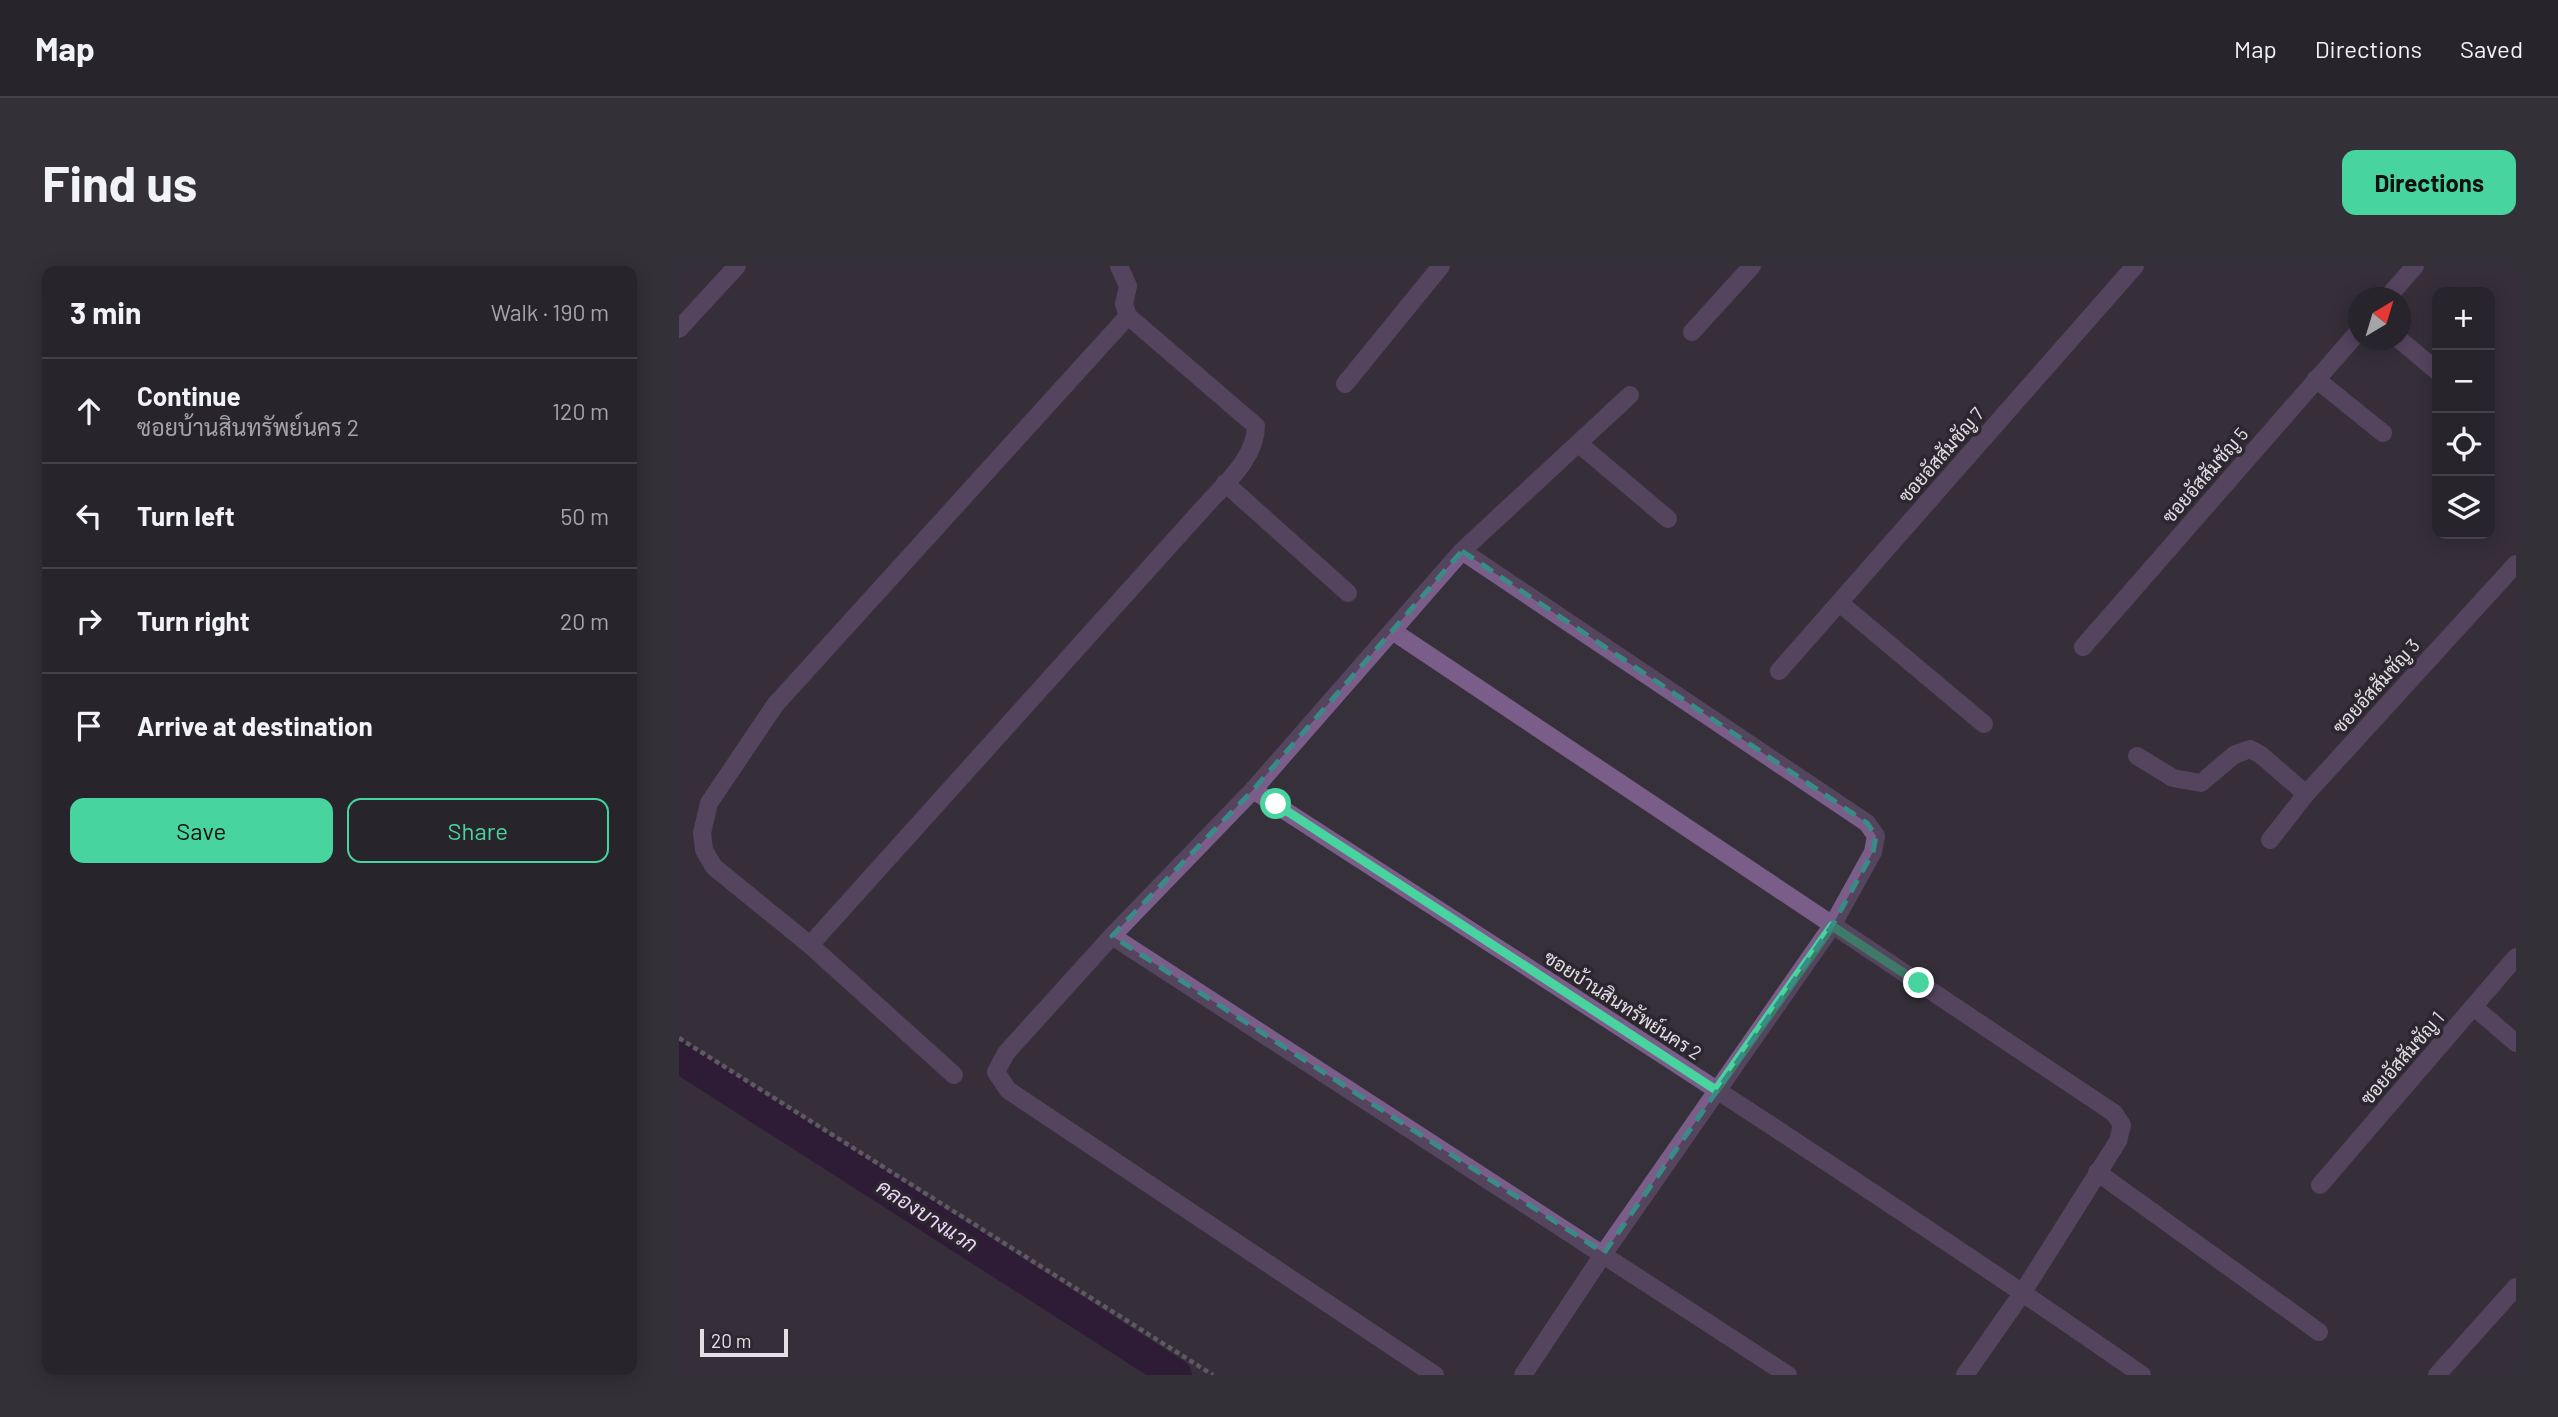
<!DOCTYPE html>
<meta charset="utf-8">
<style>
:root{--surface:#28242c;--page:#343038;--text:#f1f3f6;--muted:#a5a4a9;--line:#444148;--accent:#47d49e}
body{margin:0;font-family:Barlow,Sarabun,sans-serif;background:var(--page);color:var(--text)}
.controls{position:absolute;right:21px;top:21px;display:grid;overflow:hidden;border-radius:14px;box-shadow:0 4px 18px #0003}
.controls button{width:63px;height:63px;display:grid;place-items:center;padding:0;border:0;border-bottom:2px solid var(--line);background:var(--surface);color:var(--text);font:35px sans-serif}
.compass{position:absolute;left:1669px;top:21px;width:63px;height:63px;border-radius:50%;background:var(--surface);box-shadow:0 4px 18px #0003;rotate:38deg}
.scale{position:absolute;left:21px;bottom:18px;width:88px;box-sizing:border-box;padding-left:7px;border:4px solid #e3dfe5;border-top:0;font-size:19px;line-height:24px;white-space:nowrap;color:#e3dfe5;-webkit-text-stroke:5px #2c262f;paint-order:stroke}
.stop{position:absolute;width:21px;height:21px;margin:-16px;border:5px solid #47d49e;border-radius:50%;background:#fff}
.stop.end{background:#47d49e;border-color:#fff;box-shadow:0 2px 7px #0008}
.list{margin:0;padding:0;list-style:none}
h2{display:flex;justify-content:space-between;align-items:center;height:91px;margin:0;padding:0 28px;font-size:30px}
h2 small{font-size:23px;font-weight:400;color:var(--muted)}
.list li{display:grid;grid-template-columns:46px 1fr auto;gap:21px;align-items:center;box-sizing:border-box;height:105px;padding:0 28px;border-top:2px solid var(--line)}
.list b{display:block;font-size:26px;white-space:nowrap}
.list p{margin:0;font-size:23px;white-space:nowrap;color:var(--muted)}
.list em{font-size:23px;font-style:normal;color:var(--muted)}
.actions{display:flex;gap:14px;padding:21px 28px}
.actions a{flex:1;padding:16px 0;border:2px solid var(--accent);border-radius:14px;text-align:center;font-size:24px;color:var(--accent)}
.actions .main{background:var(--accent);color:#111}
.icon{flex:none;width:38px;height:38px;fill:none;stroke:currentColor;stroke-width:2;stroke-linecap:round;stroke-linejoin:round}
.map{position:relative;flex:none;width:1837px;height:1109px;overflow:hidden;border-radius:14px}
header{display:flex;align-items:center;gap:42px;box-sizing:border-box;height:98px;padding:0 35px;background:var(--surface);border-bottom:2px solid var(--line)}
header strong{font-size:33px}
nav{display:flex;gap:38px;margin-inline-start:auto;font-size:24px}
.intro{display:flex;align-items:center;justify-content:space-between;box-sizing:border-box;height:168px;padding:0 42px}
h1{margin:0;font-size:49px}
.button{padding:18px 32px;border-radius:14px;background:var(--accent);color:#111;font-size:24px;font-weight:700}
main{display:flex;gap:42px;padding:0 42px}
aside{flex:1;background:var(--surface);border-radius:14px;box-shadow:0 4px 18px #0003}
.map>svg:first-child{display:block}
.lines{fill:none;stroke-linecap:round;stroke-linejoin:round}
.canal{stroke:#250432;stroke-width:32}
.path{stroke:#918c94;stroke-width:4.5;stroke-dasharray:5 3.5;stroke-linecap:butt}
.minor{stroke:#7b5d8a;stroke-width:18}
.tertiary{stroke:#7b5d8a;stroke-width:18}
.route{stroke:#47d49e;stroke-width:9}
.marked{fill:none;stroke:#398b86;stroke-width:5;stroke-dasharray:14 9;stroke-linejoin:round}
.labels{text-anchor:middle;stroke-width:7;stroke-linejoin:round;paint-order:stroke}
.street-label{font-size:19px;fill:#e3dfe5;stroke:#2c262f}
.water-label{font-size:21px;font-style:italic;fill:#edd5fa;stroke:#2c262f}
</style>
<header>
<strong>Map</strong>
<nav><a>Map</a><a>Directions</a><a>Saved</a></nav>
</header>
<div class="intro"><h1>Find us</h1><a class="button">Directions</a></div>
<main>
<aside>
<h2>3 min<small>Walk · 190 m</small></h2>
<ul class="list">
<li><svg class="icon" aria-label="ahead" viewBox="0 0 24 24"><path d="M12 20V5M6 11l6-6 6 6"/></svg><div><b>Continue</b><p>ซอยบ้านสินทรัพย์นคร 2</p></div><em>120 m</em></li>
<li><svg class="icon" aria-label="left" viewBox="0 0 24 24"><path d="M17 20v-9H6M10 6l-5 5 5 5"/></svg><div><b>Turn left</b></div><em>50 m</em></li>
<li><svg class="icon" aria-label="right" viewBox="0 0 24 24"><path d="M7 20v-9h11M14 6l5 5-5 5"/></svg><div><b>Turn right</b></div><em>20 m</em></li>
<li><svg class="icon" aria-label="arrive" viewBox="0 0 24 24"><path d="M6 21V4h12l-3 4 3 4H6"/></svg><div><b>Arrive at destination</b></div></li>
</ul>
<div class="actions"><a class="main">Save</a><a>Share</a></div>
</aside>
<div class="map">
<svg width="1837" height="1109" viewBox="0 0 1837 1109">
<rect width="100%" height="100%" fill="#36303a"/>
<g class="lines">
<path class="canal" d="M0,791L497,1109"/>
<path class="path" d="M0,772L534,1109"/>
<path class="minor" d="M1708,32L1736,0
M0,63L58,0
M1013,66L1073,0
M1721,74L1758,105
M1637,113L1704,167
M666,118L762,0
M899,177L989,253
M546,217L669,327
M783,285L1188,557L1197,570L1194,586L1153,660L925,987L844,1109
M1162,338L1305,458
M715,366L1435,847L1443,859L1439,875L1344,1026L1286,1109
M1404,381L1680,65
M1100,405L1456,0
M1458,490L1494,512L1522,517L1555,489L1571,483L1582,489L1627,528
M574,524C872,717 1172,907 1463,1109
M1591,574L1627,528L1837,298
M433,670L1109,1109
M131,679L527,239C547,217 577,191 577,160L449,50L445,38L449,20L440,0
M1795,741L1837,777
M275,809L131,679L35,601L25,584L23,567L30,537L96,439L449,50
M1418,906L1640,1066
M1641,919L1837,691
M756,1109L329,824L317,806L327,787L433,670L574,524L783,285L951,129"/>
<path class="tertiary" d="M1758,1109L1837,1021"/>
</g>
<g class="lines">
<path class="route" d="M597,538L1037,824L1153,660L1240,717"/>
</g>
<path d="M0 0H1837V1109H0ZM783,285L1188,557L1197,570L1194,586L1153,660L925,987L433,670L574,524Z" fill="#36303a" fill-opacity=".55" fill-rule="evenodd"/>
<path class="marked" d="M783,285L1188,557L1197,570L1194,586L1153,660L925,987L433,670L574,524Z"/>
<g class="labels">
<g class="street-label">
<text transform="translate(1262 189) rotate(-49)" y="7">ซอยอัสสัมชัญ 7</text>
<text transform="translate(1526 209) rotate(-49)" y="7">ซอยอัสสัมชัญ 5</text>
<text transform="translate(1697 420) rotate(-48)" y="7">ซอยอัสสัมชัญ 3</text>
<text transform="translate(944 739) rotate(33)" y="7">ซอยบ้านสินทรัพย์นคร 2</text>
<text transform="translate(1723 792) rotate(-49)" y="7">ซอยอัสสัมชัญ 1</text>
</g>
<g class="water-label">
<text transform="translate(248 950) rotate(33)" y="7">คลองบางแวก</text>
</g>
</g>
</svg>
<div class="controls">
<button>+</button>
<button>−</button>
<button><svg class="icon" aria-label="locate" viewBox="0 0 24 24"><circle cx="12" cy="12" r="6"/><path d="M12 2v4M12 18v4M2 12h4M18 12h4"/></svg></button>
<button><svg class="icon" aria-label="layers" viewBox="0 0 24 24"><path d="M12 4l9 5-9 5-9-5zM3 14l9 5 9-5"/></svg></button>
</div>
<svg class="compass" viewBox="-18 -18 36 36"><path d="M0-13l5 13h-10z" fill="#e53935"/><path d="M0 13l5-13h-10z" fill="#a5a4a9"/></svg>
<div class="scale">20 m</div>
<div class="stop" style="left:597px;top:538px"></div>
<div class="stop end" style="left:1240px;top:717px"></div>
</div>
</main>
